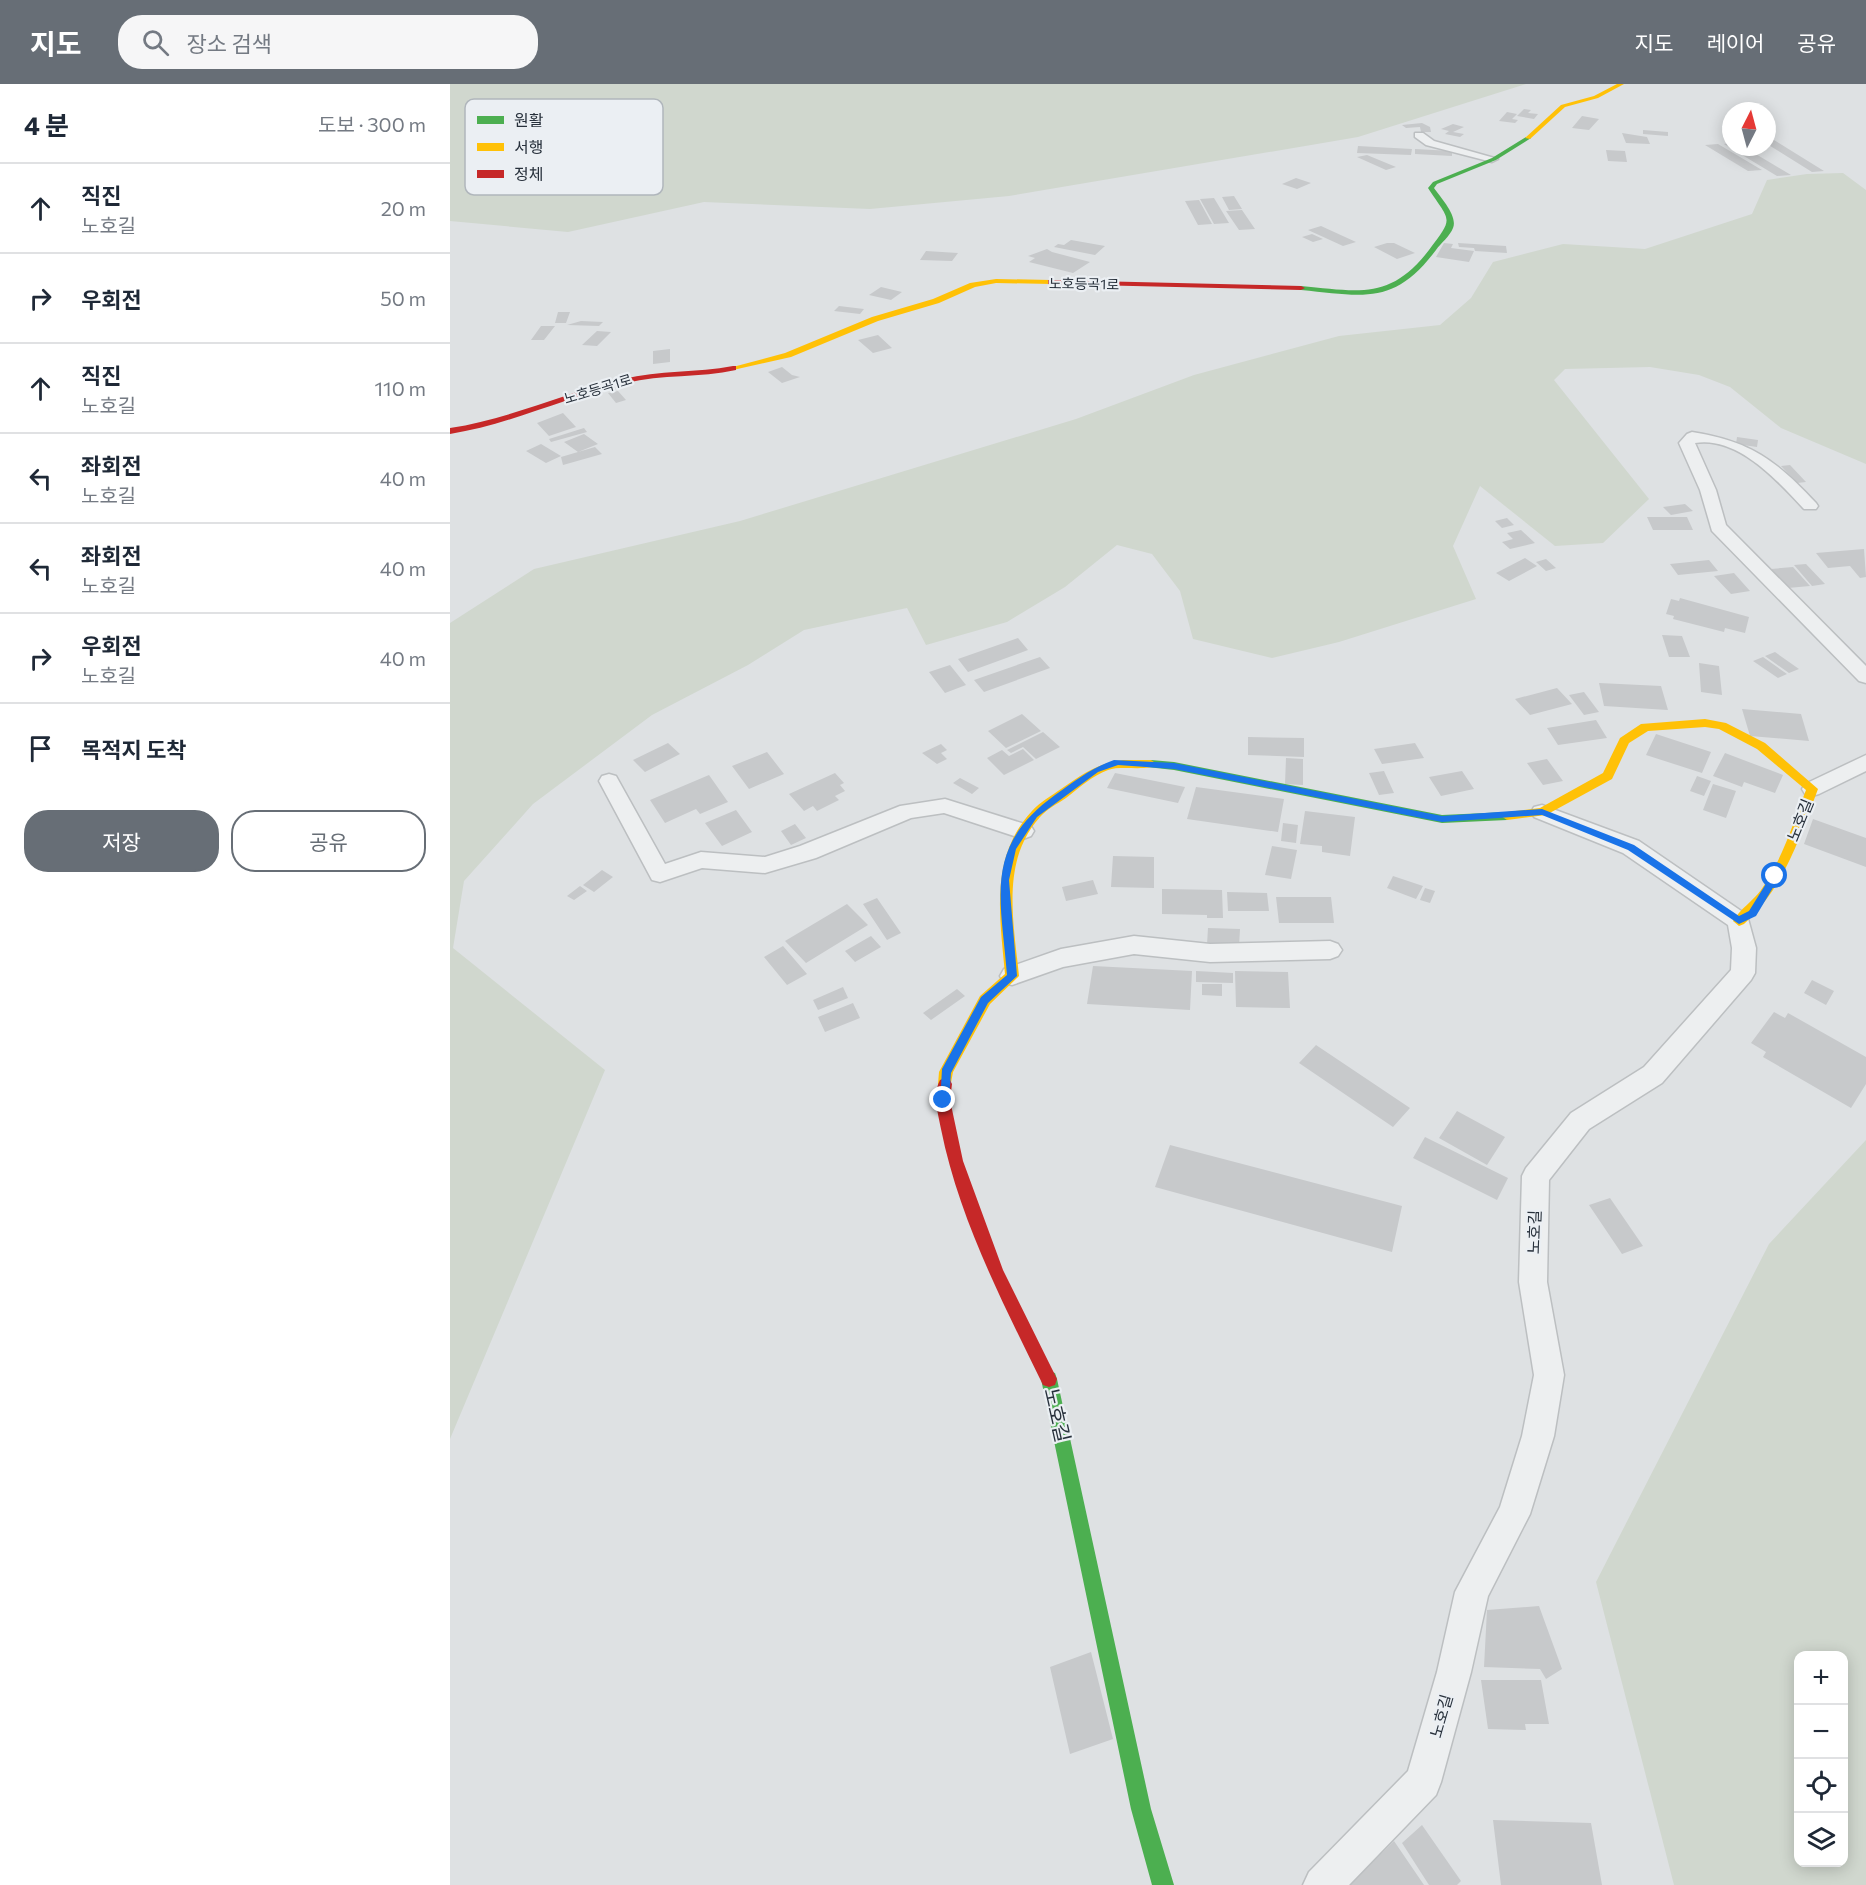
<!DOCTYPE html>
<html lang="ko">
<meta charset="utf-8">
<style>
:root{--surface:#fff;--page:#f6f6f7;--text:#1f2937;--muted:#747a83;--line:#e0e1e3;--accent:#676e76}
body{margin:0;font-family:Commissioner,"Noto Sans KR",sans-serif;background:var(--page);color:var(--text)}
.controls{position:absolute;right:18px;bottom:18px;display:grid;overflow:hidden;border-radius:12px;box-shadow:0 3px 15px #0003}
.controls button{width:54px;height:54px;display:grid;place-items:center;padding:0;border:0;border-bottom:2px solid var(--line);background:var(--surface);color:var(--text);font:30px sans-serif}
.compass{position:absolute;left:1272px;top:18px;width:54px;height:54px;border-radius:50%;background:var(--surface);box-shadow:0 3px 15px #0003;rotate:6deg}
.stop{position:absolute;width:18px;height:18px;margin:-14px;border:4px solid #1a73e8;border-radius:50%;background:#fff}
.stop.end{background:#1a73e8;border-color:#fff;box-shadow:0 2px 6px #0008}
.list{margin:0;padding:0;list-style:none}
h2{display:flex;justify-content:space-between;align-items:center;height:78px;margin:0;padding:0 24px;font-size:26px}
h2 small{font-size:20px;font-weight:400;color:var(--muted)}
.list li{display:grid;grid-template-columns:39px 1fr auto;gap:18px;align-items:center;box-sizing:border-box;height:90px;padding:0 24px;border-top:2px solid var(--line)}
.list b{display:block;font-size:22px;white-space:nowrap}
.list p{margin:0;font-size:20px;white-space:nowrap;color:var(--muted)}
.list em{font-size:20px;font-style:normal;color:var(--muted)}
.actions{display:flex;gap:12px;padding:18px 24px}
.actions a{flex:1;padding:14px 0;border:2px solid var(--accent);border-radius:24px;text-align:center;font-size:21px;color:var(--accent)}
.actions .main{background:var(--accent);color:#fff}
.icon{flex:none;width:33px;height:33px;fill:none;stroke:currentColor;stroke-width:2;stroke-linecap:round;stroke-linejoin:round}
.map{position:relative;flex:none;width:1416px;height:1801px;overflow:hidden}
header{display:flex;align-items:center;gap:36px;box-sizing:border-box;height:84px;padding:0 30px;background:var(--accent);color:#fff}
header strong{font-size:28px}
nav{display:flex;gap:33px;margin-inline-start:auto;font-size:21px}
.search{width:420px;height:54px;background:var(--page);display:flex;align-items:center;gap:15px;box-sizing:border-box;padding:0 21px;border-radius:24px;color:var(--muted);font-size:22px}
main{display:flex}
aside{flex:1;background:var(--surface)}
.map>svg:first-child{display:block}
.green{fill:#d0d7ce;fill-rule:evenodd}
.building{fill:#c7c9cb}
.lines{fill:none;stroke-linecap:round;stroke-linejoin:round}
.street-casing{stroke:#bcbfc1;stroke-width:3}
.street{fill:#edeff0;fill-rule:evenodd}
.fast{fill:#4caf50;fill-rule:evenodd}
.slow{fill:#ffc107;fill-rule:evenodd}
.jam{fill:#c62828;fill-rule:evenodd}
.route{fill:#1a73e8}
.labels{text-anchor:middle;stroke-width:4.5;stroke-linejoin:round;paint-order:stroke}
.far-street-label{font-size:14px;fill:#27303b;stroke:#ebeff3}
.street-label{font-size:16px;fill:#27303b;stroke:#ebeff3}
.near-street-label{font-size:20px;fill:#27303b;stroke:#ebeff3}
.key{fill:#ebeff3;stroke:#b0b6bc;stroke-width:1.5}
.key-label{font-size:16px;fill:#27303b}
</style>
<header>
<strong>지도</strong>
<div class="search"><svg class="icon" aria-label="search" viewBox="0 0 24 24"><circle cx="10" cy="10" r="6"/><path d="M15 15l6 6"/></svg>장소 검색</div>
<nav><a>지도</a><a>레이어</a><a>공유</a></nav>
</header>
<main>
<aside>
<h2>4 분<small>도보 · 300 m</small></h2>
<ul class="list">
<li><svg class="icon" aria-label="ahead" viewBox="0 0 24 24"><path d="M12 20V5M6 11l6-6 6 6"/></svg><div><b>직진</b><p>노호길</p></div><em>20 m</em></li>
<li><svg class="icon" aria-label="right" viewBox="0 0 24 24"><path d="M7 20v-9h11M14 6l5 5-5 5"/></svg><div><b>우회전</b></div><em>50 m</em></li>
<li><svg class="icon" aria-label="ahead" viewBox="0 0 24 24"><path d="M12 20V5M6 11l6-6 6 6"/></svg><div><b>직진</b><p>노호길</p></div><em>110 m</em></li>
<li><svg class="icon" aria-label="left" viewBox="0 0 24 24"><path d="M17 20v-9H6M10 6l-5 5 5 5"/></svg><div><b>좌회전</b><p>노호길</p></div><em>40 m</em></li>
<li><svg class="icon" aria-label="left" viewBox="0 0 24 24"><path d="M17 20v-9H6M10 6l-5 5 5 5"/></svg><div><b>좌회전</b><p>노호길</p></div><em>40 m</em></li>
<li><svg class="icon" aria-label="right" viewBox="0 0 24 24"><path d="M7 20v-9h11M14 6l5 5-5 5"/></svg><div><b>우회전</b><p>노호길</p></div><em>40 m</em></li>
<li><svg class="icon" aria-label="arrive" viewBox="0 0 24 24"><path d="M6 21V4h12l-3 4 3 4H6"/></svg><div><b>목적지 도착</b></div></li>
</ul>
<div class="actions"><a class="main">저장</a><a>공유</a></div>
</aside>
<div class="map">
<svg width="1416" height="1801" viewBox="0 0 1416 1801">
<rect width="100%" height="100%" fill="#dee1e3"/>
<path class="green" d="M0,0H1076L908,53L559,112L420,125L254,118L118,148L0,137Z
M1393,89L1416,106V380L1331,344L1280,303L1249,291L1200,283L1115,285L1104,296L1199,415L1153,459L1105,462L1030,402L1003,462L1026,515L889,558L822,574L743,555L730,507L702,470L667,461L615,503L557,538L476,561L457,524L354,546L298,581L202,631L83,720L14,797L3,864L155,986L0,1355V539L84,485L290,437L626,335L744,291L889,252L990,241L1021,214L1043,178L1113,160L1195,165L1302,130L1317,96L1357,90Z
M1416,1056V1801H1224L1146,1498L1319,1160ZM1348,1572H1394V1778H1348Z"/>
<path class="building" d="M1074,25L1081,26L1078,29L1088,30L1084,35L1067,32Z
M1057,28L1067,30L1062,35L1068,36L1065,39L1049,37Z
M1132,32L1149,35L1139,46L1122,44Z
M972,39L980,43L981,48H971L970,43L956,44L952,41Z
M1003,40L1014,43L1003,48L1014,50L1010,53L995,50L999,47L991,45Z
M1193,46L1218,48V52L1193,50Z
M1172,49L1197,53L1200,60L1176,59Z
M1324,56L1374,87L1362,88L1317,60V57Z
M1281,59V63H1294L1341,91L1327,92L1274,60Z
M1268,60L1312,86L1298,87L1255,61Z
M908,62L962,65L961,71L907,69Z
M965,65L1002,67V72L965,70Z
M1156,66L1175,67L1177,78L1158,77Z
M917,71L946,83L936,86L907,73Z
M846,94L861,99L847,105L832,100Z
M784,112L792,125L779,126L772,113Z
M764,114L779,139L764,140L750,115Z
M749,116L762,140L748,141L735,117Z
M792,126L805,145L789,146L776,127Z
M871,142L906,158L893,162L858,146Z
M862,150L873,155L863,158L852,153Z
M621,156L655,162L645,171L604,163L608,160L614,161Z
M937,159H944L965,169L947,175L924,163Z
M994,159L1003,160L1001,164L1024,167L1019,178L986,173Z
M1008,159L1056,162L1057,169L1025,167L1024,164L1009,163Z
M597,165L602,168L640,178L623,189L579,178L585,174L578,172Z
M476,167L508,169L502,177L470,176Z
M431,203L452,208L441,216L419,211Z
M389,222L414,225L410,230L384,227Z
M108,228H120L116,239H105Z
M131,237L153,238L149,242L117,241Z
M91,242H105L94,256H81Z
M147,247L161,248L147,262L132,261Z
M428,251L442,264L423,269L408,256Z
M220,265V278L203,280V267Z
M332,283L342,291L350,293L332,299L318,288Z
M168,307L176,316L166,319L158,309Z
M113,329L126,343L99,352L87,339Z
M134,344L137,348L101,358L99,355Z
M134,350L148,360L128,368L114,358Z
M1287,353L1308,356L1307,363L1286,360Z
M91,360L111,372L96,379L76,367Z
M145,363L152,370L113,381L111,373Z
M1340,381L1356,398L1347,399L1331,382Z
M1235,420L1243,427L1221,431L1213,423Z
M1197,433H1237L1243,446H1203Z
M1057,434L1064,441L1052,444L1045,437Z
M1071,446L1085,459L1060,465L1052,458L1063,455L1057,449Z
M1414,465L1416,493L1410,494L1400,482L1378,484L1366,469Z
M1075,474L1087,482L1059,497L1046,489Z
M1096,475L1106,484L1096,487L1086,478Z
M1259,476L1268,487L1228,491L1220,480Z
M1356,480L1375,500L1362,502L1344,481Z
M1343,483L1360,502L1338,504L1321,485Z
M1284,489L1300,507L1281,510L1264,492Z
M1230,514L1299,533L1295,549L1275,544L1274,548L1223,535L1224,532L1216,530L1221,515L1229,517Z
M1212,551L1232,552L1240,573H1219Z
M568,554L578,566L518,588L508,575Z
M1325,568L1349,585L1339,589L1315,572Z
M590,573L600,584L534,608L524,596Z
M1313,573L1337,590L1328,594L1303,577Z
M1249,579L1269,582L1272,611L1251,608Z
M500,581L516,601L495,609L479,588Z
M1149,599L1211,602L1218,626L1154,622Z
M1107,604L1122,620L1080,631L1065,615Z
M1134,608L1149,628L1134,631L1119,611Z
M1292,625L1351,630L1359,657L1300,652Z
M572,630L591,647L556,664L538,647Z
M1146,636L1157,654L1108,661L1097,644Z
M593,648L610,663L586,675L573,663L561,669L557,666Z
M1206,650L1261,668L1252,689L1196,671Z
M798,653L854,654V673L798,671Z
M218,659L230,670L195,688L183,676Z
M965,659L974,674L932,680L924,665Z
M491,660L497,666L491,669L497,675L487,680L472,669Z
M573,665L584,676L554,691L537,674L552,666L559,672Z
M317,668L334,690L299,705L282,682Z
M1275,669L1333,691L1325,709L1294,698L1292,703L1263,692Z
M836,674L853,675V701L835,700Z
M1097,675L1113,697L1093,701L1077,679Z
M934,687L944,709L929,711L919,689Z
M1012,687L1024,705L991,712L979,693Z
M385,689L394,699L390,701L395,707L385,712L389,716L367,727L363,722L354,727L339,710Z
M665,689L735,703L728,719L657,704Z
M259,691L278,718L250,730L246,725L215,739L200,716Z
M1247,692L1261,697L1254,712L1240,707Z
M510,694L529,704L522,710L503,699Z
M1263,700L1286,707L1276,734L1253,726Z
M746,703L834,715L828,748L737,735Z
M286,726L302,748L272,762L255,739Z
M855,727L905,733L900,772L872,768V762L850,760Z
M1363,735L1416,754V783L1354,760Z
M833,739L848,741L846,759L831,757Z
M345,740L356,754L341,761L331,747Z
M822,762L847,766L841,795L815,791Z
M663,772L704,773V804L661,803Z
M152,786L163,793L144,808L133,801Z
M943,792L973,802L966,815L937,804Z
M643,796L648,810L616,817L612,803Z
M130,802L137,807L124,816L117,812Z
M975,804L985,807L980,819L970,816Z
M712,805L772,806L773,834H757V831L712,830Z
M777,808L817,809L819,827H778Z
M826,813H881L884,839H829Z
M427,814L451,849L437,856L413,820Z
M397,820L418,841L356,879L335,857Z
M758,844L790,845L789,862L757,861Z
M421,852L431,863L405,878L395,867Z
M333,862L357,890L337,901L314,873Z
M643,882L742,887L740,926L637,920Z
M746,887L783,889V899L746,898Z
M785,887L838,888L840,924L786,923Z
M1362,896L1384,907L1376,921L1354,909Z
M752,900H772V912L752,911Z
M393,903L398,914L368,926L363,916Z
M507,905L515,912L481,936L473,929Z
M403,919L410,934L375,948L368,933Z
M1324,928L1335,934L1338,929L1416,973V1000L1401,1024L1313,973L1316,968L1301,959Z
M866,961L960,1024L943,1043L849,979Z
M1007,1027L1055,1053L1037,1081L989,1054Z
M975,1053L1058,1094L1047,1116L963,1074Z
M720,1061L952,1122L942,1168L705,1103Z
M1160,1114L1193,1162L1172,1170L1139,1121Z
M1089,1522L1112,1585L1096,1595L1090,1585L1034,1583L1037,1526Z
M641,1568L663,1655L620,1670L600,1583Z
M1031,1596H1091L1099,1640H1075L1076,1646L1038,1645Z
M1043,1736L1141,1739L1152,1801H1051Z
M972,1741L1011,1797L1007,1801H979L952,1759Z
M944,1757L974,1801H899Z"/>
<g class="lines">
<g class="street-casing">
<path id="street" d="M965,49H973L984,57L1048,75L1042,78L976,61L965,53Z
M1242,348C1300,357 1326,376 1366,419L1368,422L1366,425H1354C1328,397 1288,352 1245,359L1266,406L1276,441L1416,582V599L1409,597L1262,447L1250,406L1229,359L1237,350Z
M1416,671V687L1369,710L1362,712L1355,710L1352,705L1355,700Z
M159,690L166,692L215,780L251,768L315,773L350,762L450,722L495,715L581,742L584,747L581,752L573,755L494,729L461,734L366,774L315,789L252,784L210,798L202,796L149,697L152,692Z
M1092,721L1189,757L1297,831L1306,864L1305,889L1301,896L1212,999L1139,1045L1099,1096L1097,1198L1114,1291L1104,1352L1080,1430L1038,1512L1021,1588L991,1698L986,1711L899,1801H853L859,1788L958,1687L987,1588L1005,1508L1050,1423L1072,1352L1084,1291L1069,1198L1072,1092L1076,1084L1121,1029L1194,983L1281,886L1282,864L1278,841L1173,769L1084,733L1081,728L1084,723Z
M684,852L760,860L880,857L888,860L892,866L888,872L880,875L760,878L684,870L613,883L562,901L554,899L550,892L554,885L611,865Z"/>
</g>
<use href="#street" class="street"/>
<path class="fast" d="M1076,53L1081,54L1046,76L987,100L984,104C991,114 1008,132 1003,144C1000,152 991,159 986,166C944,222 914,212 851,206L847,204L851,202C908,207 940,217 979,166C1005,132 1000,138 978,104L983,98L1042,74Z
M701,676L724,678L992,731L1057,728L1063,732L1057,736L992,739L724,686L697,683L695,680L697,677Z
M599,1287L605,1289L607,1295L701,1725L724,1801H702L681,1725L591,1295L593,1289Z"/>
<path class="slow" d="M1167,0H1174L1148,14L1115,23L1080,55L1075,54L1111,21L1144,12Z
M546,195L601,196L605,198L601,200L546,199L525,203L489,219L428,237L341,273L283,286L279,284L335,269L422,233L483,215L520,199Z
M1255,635L1276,639L1315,659L1368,705C1349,755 1334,804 1294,840L1289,842L1283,837C1290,825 1303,817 1311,806C1332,776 1343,740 1356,706L1307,665L1269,645L1255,643L1198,647L1179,659L1162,695L1096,731L1057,736L1051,732L1057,728L1090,724L1153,689L1170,654L1191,640Z
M673,676H701L707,680C699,688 671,681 658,686C642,692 629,704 616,714C607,720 597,725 590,733C550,777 564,839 569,892L540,920L503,988L500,1004L495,1006L490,1004L488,1000L489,988L530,912L555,890C550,833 539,773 582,727C590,718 601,712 611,705C631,691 648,679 673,676Z"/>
<path class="jam" d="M601,196L851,202L855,204L851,206L598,200V196Z
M283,282H286V286C250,294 212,290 176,299C116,313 61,340 0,350V344C60,335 114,309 173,295C209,286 247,289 283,282Z
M495,994L500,996L502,1000L500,1016L513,1077L553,1186L607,1295L605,1301L599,1303L593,1301C553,1219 509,1135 491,1045C488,1029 482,1011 490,996Z"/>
</g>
<path class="route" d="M664,676L724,679L992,732L1092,725L1184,761L1289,832L1299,827L1322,790L1330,792L1306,832L1289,840L1178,766L1092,731L992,738L724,685L668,681L648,688L587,733L566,765L559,796L567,892L538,919L501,989L499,1016L497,1019H490L492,985L531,913L557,891C551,813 533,763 605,711C625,697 641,684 664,676Z"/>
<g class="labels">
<g class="far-street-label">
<text transform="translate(634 200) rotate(1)" y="5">노호등곡1로</text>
<text transform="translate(148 305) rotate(-17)" y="5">노호등곡1로</text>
</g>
<g class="street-label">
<text transform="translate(1350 736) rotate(-68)" y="6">노호길</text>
<text transform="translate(1084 1148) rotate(-88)" y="6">노호길</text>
<text transform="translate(991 1632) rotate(-74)" y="6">노호길</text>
</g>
<g class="near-street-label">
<text transform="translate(607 1331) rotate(77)" y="7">노호길</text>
</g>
</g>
<rect x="15" y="15" width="198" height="96" rx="9" class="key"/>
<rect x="27" y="32" width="27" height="8" fill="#4caf50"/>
<rect x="27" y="59" width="27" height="8" fill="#ffc107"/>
<rect x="27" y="86" width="27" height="8" fill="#c62828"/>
<g class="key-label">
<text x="64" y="42">원활</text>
<text x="64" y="69">서행</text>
<text x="64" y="96">정체</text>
</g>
</svg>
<div class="controls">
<button>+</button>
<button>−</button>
<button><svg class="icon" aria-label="locate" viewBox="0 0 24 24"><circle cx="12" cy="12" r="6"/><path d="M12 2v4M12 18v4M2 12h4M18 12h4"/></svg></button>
<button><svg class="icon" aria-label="layers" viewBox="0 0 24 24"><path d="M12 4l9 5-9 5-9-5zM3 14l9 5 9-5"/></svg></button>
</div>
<svg class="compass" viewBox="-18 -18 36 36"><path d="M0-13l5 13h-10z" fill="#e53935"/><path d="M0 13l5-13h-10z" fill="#747a83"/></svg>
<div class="stop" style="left:1325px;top:792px"></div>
<div class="stop end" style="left:493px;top:1016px"></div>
</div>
</main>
